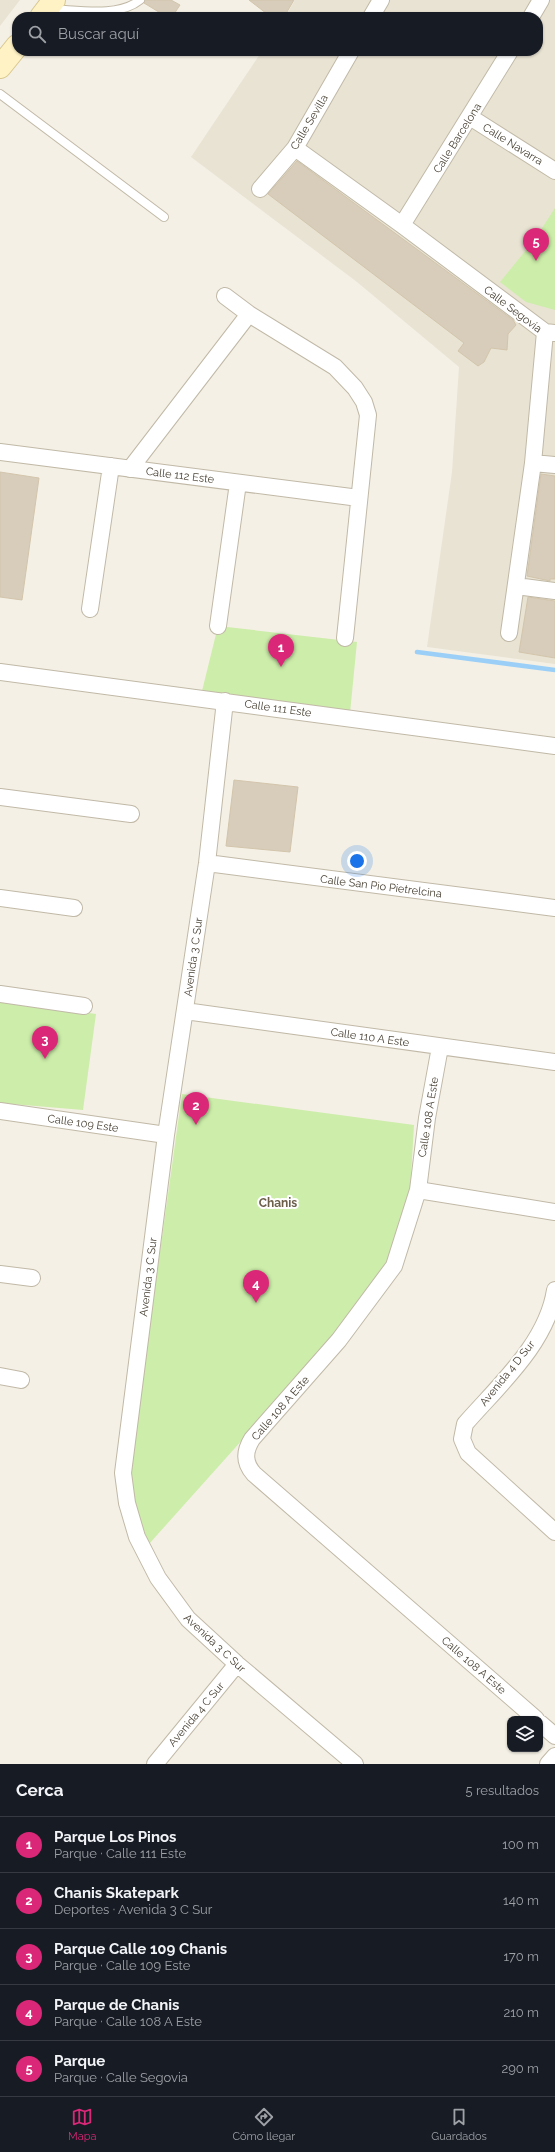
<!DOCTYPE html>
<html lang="es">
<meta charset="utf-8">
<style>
:root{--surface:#171b24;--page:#20242c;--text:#f1f3f6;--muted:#9ea1a6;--line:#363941;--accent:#db2777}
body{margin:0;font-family:Raleway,sans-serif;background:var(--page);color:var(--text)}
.controls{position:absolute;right:12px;bottom:12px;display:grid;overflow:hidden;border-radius:8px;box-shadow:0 1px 3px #0004}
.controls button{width:36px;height:36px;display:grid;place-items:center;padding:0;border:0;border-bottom:1px solid var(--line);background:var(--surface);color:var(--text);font:20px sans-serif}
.you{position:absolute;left:357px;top:861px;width:14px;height:14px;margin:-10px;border:3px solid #fff;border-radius:50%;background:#1a73e8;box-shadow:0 0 0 6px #1a73e833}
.badge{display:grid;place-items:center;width:26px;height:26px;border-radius:50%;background:var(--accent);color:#fff;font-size:13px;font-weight:700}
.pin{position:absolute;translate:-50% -33px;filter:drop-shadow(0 1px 2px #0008)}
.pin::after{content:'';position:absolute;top:21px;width:14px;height:12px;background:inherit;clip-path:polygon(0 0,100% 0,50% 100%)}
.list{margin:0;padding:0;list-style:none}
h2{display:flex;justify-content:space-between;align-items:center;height:52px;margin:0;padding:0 16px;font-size:17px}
h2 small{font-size:13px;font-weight:400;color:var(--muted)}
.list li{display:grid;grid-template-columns:26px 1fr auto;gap:12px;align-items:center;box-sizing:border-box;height:56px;padding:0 16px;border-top:1px solid var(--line)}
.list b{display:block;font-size:15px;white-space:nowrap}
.list p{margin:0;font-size:13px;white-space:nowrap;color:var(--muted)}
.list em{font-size:13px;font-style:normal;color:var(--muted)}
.icon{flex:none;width:22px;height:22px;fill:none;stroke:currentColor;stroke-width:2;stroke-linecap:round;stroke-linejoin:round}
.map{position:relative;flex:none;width:555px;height:1764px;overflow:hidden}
.search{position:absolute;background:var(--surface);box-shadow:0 1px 3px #0004;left:12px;right:12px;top:12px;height:44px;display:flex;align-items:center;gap:10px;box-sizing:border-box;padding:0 14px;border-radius:16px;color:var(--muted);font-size:15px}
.sheet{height:332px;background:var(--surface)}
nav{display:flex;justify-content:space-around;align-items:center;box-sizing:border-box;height:56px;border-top:1px solid var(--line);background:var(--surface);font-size:11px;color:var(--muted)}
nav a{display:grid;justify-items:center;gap:2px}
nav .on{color:var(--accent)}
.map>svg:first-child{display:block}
.residential{fill:#e9e3d3}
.green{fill:#cdedaa}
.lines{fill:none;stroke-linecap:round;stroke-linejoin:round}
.stream{stroke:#9bcff8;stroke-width:4.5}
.building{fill:#d7cdba;stroke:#d3c5ac}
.lane-casing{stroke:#c1b9a7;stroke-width:10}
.street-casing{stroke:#c1b9a7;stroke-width:18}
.secondary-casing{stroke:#d9c890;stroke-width:24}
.lane{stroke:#fff;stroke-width:8}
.street{stroke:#fff;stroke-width:16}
.secondary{stroke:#fff3c5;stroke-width:22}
.labels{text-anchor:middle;stroke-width:4;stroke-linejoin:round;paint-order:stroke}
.street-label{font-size:11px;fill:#484134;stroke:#fff}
.neighbourhood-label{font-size:12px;font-weight:bold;fill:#6c5f4a;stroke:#fff}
</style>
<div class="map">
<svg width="555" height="1764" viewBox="0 0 555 1764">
<rect width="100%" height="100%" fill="#f4f0e5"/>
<path class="residential" d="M0,0H20L0,26Z
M295,0H555V664L427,647L452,472L459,367L357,282L191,157L262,51H538V17H285Z"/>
<path class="green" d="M555,208V310L526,302L500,282L535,239Z
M218,626L357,642L350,713L202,691Z
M0,1001L96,1014L83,1110L0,1103Z
M182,1094L414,1125L410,1193L390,1262L328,1344L149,1544L137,1512L129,1474Z"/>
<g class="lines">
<path class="stream" d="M417,652L555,670"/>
</g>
<path class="building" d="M145,0H171L180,5L172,17H167L144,3Z
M249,0H294L284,17H271Z
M297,161L513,320L516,325L508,334L507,350L491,348L484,362L478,366L458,351L464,343L268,194Z
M0,472L39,478L22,600L0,597Z
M541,474L555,476V579H550V581L527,576Z
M528,597L555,601V658L519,652Z
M234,780L298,787L290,852L226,846Z"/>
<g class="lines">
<g class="lane-casing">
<path id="lane" d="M51,9C78,10 118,18 140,0
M0,94L164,217"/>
</g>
<g class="street-casing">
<path id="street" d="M371,17L381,0
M531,17L541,0
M470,117L555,171
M295,148L402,225L545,332L555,333
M260,189L295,148L351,51
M402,225L510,51
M225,296L249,314L335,367L355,388L364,402L368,415L345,638
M0,452L359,498
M533,463L555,465
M130,469L249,314
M516,586L555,591
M90,609L111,466
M218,626L238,483
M509,633L533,463L545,332
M0,672L555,746
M225,701L207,863L166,1135L123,1473L127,1503L137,1537L158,1578L188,1619L237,1664L355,1764
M0,797L131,814
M207,863L555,908
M0,898L74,908
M0,994L84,1006
M185,1011L555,1062
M440,1047L427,1118L418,1190L394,1266L339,1340L252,1439C244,1452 244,1463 254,1474L536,1719
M0,1111L166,1135
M418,1190L555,1212
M0,1274L32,1278
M555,1290C547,1343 499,1385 465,1424L462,1439L468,1453L555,1532
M0,1376L21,1380
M540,1723L555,1736
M155,1764L237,1664
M548,1764L555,1756"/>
</g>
<g class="secondary-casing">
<path id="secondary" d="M41,17L54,0
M0,67L17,46"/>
</g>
<use href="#lane" class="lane"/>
<use href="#street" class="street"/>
<use href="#secondary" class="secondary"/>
</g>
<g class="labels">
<g class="street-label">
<text transform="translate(309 122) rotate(-59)" y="4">Calle Sevilla</text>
<text transform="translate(457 138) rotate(-58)" y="4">Calle Barcelona</text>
<text transform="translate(513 144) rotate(32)" y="4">Calle Navarra</text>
<text transform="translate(513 309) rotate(37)" y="4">Calle Segovia</text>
<text transform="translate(180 475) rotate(7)" y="4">Calle 112 Este</text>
<text transform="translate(278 708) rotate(8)" y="4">Calle 111 Este</text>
<text transform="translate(381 886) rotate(7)" y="4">Calle San Pio Pietrelcina</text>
<text transform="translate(193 957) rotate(-82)" y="4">Avenida 3 C Sur</text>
<text transform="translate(370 1037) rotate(8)" y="4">Calle 110 A Este</text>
<text transform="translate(428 1117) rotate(-81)" y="4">Calle 108 A Este</text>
<text transform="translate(83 1123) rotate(8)" y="4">Calle 109 Este</text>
<text transform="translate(148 1277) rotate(-83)" y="4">Avenida 3 C Sur</text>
<text transform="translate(507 1373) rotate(-51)" y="4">Avenida 4 D Sur</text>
<text transform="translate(280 1408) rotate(-49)" y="4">Calle 108 A Este</text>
<text transform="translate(215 1643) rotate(43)" y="4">Avenida 3 C Sur</text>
<text transform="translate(474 1665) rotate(41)" y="4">Calle 108 A Este</text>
<text transform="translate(196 1714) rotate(-50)" y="4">Avenida 4 C Sur</text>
</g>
<g class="neighbourhood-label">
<text x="278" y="1207">Chanis</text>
</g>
</g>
</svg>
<div class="controls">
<button><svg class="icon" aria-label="layers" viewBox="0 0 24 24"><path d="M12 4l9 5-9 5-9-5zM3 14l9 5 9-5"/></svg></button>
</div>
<div class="you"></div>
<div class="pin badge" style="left:281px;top:667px">1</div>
<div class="pin badge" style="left:196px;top:1125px">2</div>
<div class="pin badge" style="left:45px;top:1059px">3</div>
<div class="pin badge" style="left:256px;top:1303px">4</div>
<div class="pin badge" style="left:536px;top:261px">5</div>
<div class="search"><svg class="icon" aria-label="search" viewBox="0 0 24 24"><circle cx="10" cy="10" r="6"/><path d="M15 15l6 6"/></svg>Buscar aquí</div>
</div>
<section class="sheet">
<h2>Cerca<small>5 resultados</small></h2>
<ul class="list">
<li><span class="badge">1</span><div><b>Parque Los Pinos</b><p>Parque · Calle 111 Este</p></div><em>100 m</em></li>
<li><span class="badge">2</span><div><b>Chanis Skatepark</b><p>Deportes · Avenida 3 C Sur</p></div><em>140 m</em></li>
<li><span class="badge">3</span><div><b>Parque Calle 109 Chanis</b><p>Parque · Calle 109 Este</p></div><em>170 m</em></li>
<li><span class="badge">4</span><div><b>Parque de Chanis</b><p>Parque · Calle 108 A Este</p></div><em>210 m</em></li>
<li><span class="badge">5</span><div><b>Parque</b><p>Parque · Calle Segovia</p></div><em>290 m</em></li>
</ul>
</section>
<nav>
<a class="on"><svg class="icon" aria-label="map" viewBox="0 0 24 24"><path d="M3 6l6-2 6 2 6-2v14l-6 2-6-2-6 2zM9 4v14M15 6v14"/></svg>Mapa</a>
<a><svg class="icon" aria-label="directions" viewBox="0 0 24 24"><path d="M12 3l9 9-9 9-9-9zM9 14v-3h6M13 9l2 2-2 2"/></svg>Cómo llegar</a>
<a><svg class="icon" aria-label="saved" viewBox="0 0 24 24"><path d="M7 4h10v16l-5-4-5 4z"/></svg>Guardados</a>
</nav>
